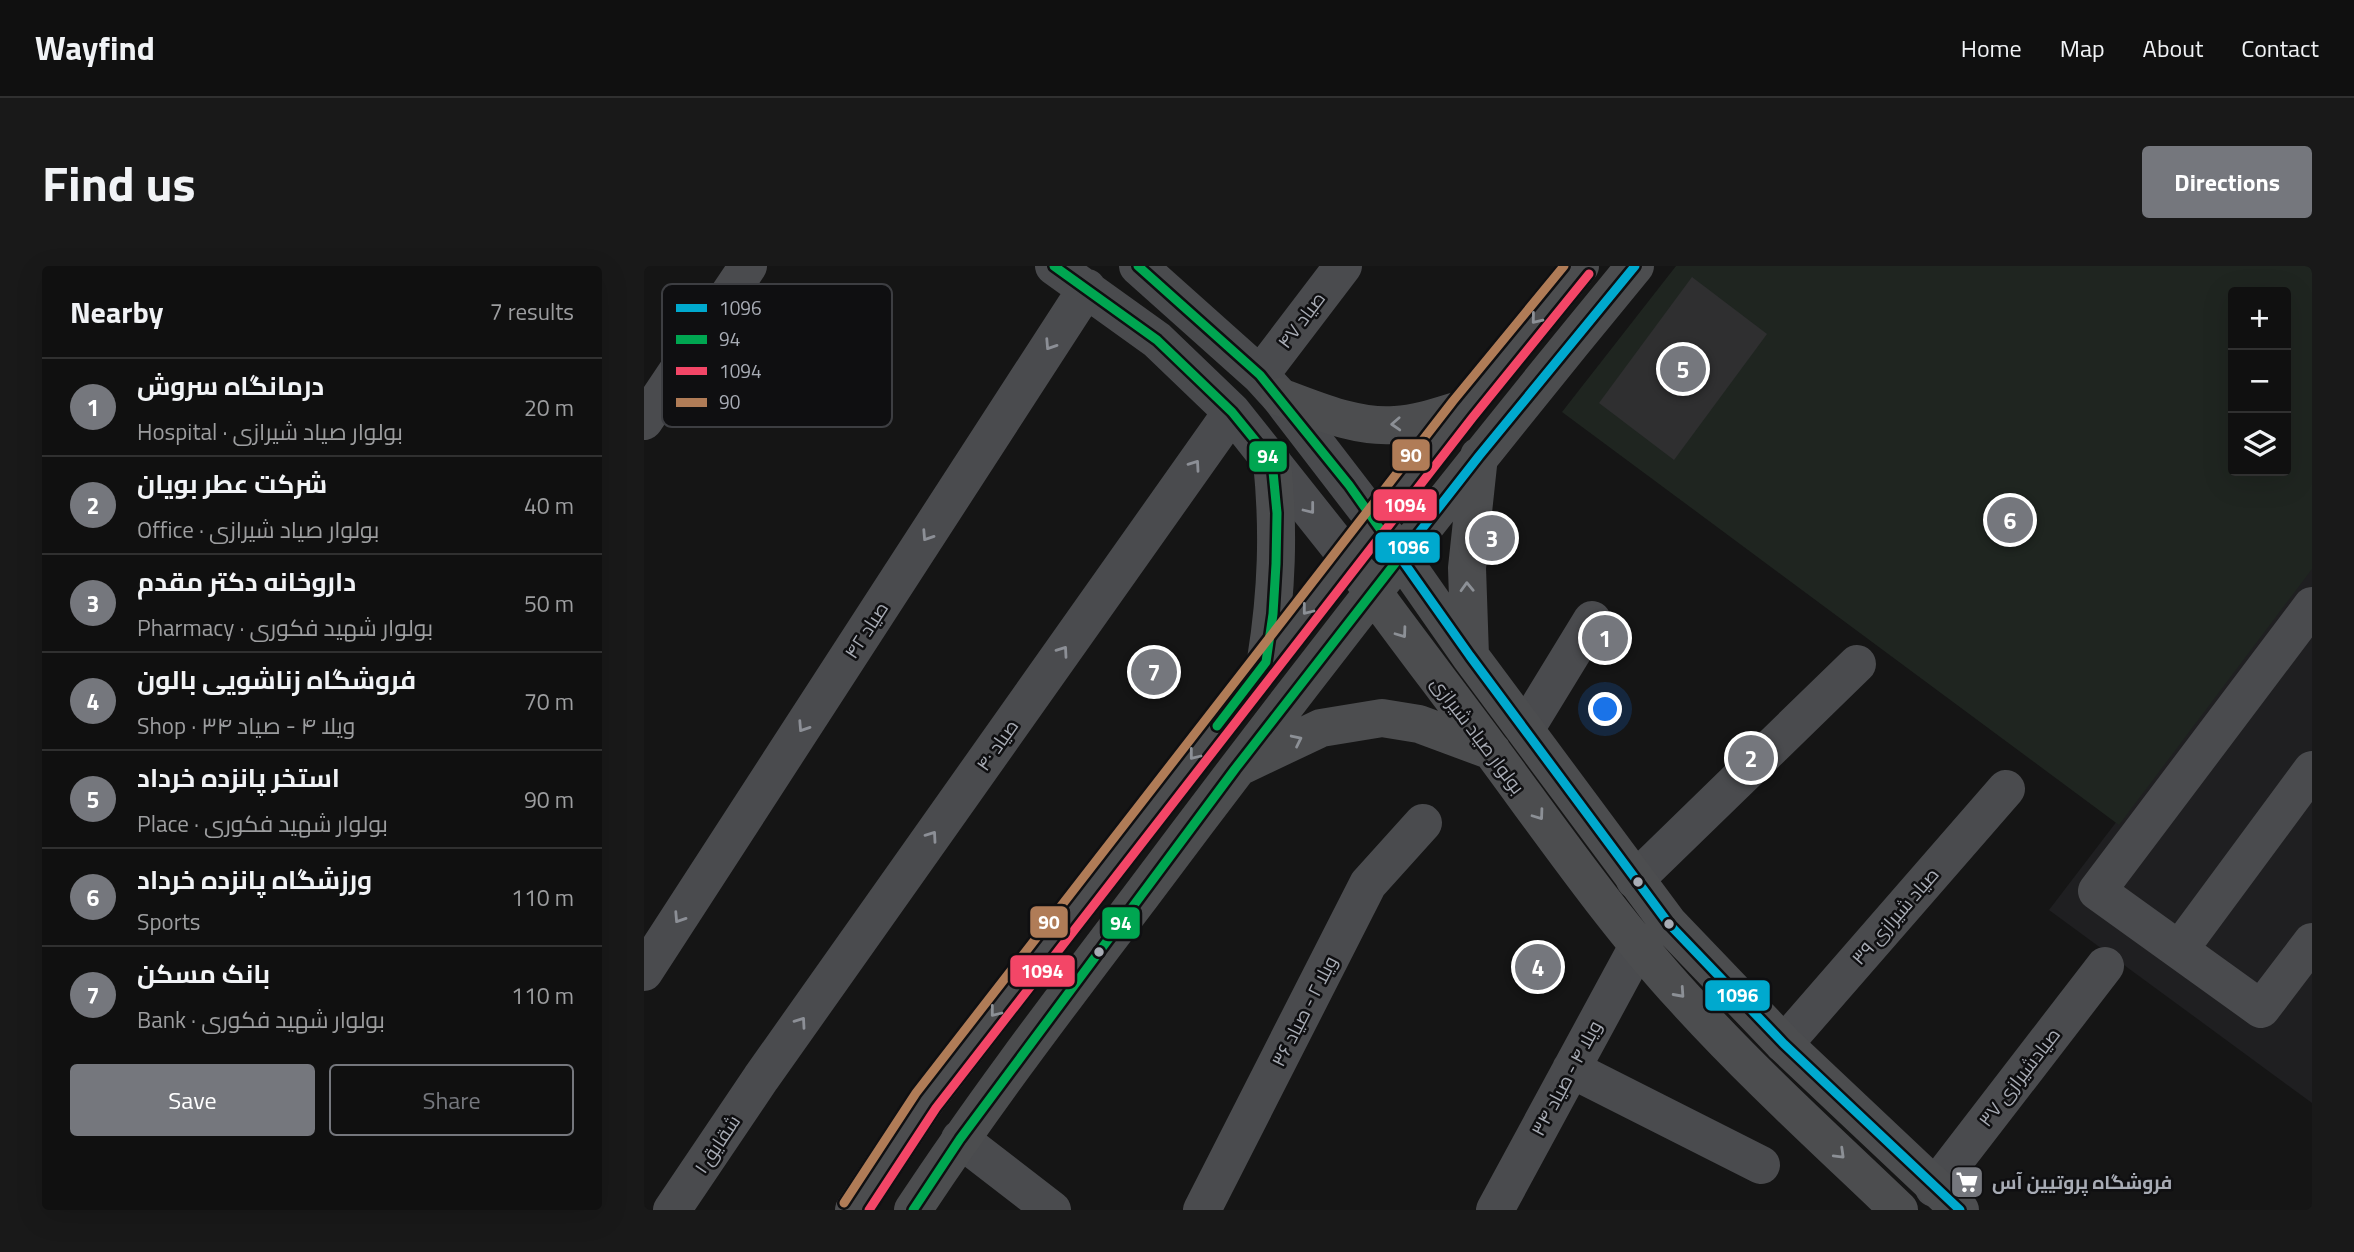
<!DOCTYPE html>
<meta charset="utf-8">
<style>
:root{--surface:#101010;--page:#191919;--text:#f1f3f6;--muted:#9c9d9f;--line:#303030;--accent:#75777d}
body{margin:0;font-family:"Titillium Web",Cairo,sans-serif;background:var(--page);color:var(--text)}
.controls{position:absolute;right:21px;top:21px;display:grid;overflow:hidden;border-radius:7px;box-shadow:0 7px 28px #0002}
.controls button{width:63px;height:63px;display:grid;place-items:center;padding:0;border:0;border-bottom:2px solid var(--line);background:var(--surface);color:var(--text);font:35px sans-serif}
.you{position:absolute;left:962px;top:444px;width:24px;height:24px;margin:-18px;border:5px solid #fff;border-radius:50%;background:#1a73e8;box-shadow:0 0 0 10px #1a73e833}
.badge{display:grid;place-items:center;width:46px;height:46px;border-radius:50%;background:var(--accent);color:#fff;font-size:23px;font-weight:700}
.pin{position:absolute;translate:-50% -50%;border:4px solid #fff;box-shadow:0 2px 7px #0006}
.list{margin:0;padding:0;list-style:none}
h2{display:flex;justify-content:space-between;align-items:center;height:91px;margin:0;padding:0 28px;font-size:30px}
h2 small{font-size:23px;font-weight:400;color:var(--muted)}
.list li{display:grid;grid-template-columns:46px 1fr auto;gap:21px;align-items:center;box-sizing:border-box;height:98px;padding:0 28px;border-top:2px solid var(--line)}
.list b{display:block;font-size:26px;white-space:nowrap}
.list p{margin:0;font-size:23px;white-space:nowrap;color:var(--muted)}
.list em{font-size:23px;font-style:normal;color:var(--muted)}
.actions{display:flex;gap:14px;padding:21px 28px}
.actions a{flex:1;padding:16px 0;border:2px solid var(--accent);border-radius:7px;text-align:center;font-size:24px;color:var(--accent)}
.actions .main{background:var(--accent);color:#fff}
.icon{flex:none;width:38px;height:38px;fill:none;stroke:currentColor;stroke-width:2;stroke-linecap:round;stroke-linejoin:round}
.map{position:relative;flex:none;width:1668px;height:944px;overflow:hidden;border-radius:7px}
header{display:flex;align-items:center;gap:42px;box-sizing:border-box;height:98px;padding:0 35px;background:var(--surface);border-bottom:2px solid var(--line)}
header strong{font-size:33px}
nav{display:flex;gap:38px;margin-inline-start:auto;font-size:24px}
.intro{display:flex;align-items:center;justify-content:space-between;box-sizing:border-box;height:168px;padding:0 42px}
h1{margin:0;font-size:49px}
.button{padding:18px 32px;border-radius:7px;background:var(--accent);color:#fff;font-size:24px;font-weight:700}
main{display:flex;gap:42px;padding:0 42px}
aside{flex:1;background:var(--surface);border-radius:7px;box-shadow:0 7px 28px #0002}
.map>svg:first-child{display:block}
.built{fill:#1f1f21}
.green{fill:#1f2520;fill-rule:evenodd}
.building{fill:#2f2f30}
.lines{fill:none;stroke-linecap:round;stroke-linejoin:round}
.minor{stroke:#4a4b4e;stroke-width:38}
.major{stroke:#4c4d4f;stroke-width:38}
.bus-1-casing{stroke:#0f0f11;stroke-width:14}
.bus-2-casing{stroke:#0f0f11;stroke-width:14}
.bus-3-casing{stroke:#0f0f11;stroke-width:14}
.bus-4-casing{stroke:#0f0f11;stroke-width:14}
.bus-1{stroke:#00a9ce;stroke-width:9}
.bus-2{stroke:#00a651;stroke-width:9}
.bus-3{stroke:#f34667;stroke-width:9}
.bus-4{stroke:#b07c57;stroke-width:9}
.oneway{stroke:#8c9096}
.oneway2{stroke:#8c8f96}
.bus-dot{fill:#a8acb5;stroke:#0f0f11;stroke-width:2.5}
.labels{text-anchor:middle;stroke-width:5;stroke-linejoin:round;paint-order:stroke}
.street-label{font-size:19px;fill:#a8acb5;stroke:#0f0f11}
.poi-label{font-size:19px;font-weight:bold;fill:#a8acb5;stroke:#0f0f11;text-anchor:start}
.key{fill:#0f0f11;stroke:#3d3e42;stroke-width:2}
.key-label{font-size:19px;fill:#a8acb5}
.line-badge{stroke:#0f0f11;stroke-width:2.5}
.badge-label{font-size:19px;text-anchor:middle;font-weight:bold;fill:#fff}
</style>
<header>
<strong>Wayfind</strong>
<nav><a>Home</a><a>Map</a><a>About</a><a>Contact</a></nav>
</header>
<div class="intro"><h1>Find us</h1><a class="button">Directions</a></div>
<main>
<aside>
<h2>Nearby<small>7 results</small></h2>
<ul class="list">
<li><span class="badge">1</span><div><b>درمانگاه سروش</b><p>Hospital · بولوار صیاد شیرازی</p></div><em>20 m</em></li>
<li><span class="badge">2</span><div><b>شرکت عطر بویان</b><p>Office · بولوار صیاد شیرازی</p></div><em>40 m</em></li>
<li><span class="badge">3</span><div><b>داروخانه دکتر مقدم</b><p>Pharmacy · بولوار شهید فکوری</p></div><em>50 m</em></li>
<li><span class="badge">4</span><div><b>فروشگاه زناشویی بالون</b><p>Shop · ویلا ۴ - صیاد ۳۴</p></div><em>70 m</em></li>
<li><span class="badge">5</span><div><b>استخر پانزده خرداد</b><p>Place · بولوار شهید فکوری</p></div><em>90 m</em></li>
<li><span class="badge">6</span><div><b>ورزشگاه پانزده خرداد</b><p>Sports</p></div><em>110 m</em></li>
<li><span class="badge">7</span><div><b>بانک مسکن</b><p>Bank · بولوار شهید فکوری</p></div><em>110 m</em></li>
</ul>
<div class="actions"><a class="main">Save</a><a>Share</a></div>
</aside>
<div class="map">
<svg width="1668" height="944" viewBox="0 0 1668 944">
<rect width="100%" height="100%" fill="#151515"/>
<path class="built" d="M1668,300V837L1405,644Z"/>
<path class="green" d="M1032,0H1668V303L1475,559L918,146ZM1589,26H1642V205H1589Z"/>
<path class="building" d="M1048,11L1123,68L1030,194L955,137Z"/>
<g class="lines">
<path class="minor" d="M410,0L513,74L588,146L704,292
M494,0L616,109L636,131L732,256
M616,109L699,0
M0,155L104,0
M1668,340L1453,625L1617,743L1668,676
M882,462L948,354
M991,614L1213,398
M1535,684L1668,504
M0,706L443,22
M1140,778L1362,523
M927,803L1117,899
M316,873L408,944
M1290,922L1461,700
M28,944L117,812L588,146
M558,944L724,618L779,557
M851,944L994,680"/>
<path class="major" d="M636,131C672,144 711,162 751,159C774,158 796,150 819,143
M743,271L826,390L1025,658L1140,778L1316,944
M715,307C762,372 811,435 858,499C916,578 973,659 1040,732C1108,807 1183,875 1255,944
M826,390L823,302L835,190
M622,394C633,325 635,264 628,195
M599,499L677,462L738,452L775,458L848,485
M210,944L282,835L819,143L936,0
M269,944C340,836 419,733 497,630C657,416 821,206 991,0"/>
<g class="bus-1-casing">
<path id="bus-1" d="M991,0L835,190L756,291L826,390L1025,658L1140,778L1316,944"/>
</g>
<g class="bus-2-casing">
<path id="bus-2" d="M410,0L513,74L588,146L628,195L633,247L632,298L629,348L622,396L573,460
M269,944L316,873L591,503L756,291L705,219L616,109L494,0"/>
</g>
<g class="bus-3-casing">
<path id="bus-3" d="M225,944L292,842L829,151L945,8"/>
</g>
<g class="bus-4-casing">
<path id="bus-4" d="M200,937L272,827L809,135L920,0"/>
</g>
<use href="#bus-1" class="bus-1"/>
<use href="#bus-2" class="bus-2"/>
<use href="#bus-3" class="bus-3"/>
<use href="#bus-4" class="bus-4"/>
</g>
<defs><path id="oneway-chevron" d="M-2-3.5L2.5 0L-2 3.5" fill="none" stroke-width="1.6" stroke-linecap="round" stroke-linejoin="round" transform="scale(1.75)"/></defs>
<g class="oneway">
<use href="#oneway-chevron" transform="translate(892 53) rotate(129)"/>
<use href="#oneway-chevron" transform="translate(752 158) rotate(177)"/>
<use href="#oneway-chevron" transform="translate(823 321) rotate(-92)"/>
<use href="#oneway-chevron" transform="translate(663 344) rotate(128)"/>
<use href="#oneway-chevron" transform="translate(758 367) rotate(54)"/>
<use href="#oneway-chevron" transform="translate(653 474) rotate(-26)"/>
<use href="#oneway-chevron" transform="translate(550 489) rotate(128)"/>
<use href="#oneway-chevron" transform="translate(895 549) rotate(54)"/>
<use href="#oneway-chevron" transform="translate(1036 727) rotate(48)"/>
<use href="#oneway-chevron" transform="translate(351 746) rotate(128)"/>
<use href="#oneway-chevron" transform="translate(1196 888) rotate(44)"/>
</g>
<g class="oneway2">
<use href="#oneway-chevron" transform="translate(406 79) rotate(123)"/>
<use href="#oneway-chevron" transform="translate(551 199) rotate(-55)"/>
<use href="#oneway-chevron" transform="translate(666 243) rotate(52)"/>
<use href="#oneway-chevron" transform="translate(283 270) rotate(123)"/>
<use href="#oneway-chevron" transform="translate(419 385) rotate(-55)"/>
<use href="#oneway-chevron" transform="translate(159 461) rotate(123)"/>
<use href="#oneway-chevron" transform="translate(288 570) rotate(-55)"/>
<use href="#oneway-chevron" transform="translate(35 652) rotate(123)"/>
<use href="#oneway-chevron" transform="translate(157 756) rotate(-55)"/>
</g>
<defs>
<g id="supermarket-square" transform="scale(1.75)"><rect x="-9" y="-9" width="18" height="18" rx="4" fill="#75777d" stroke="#0f0f11"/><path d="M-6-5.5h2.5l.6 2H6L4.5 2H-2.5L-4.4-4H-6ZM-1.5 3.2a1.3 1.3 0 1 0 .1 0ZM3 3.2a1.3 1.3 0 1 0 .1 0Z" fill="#fff"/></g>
</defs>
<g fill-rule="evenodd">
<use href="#supermarket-square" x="1323" y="916"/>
</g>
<g class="bus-dot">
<circle cx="994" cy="616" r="6"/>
<circle cx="1025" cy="658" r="6"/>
<circle cx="455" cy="686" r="6"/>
</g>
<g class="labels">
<g class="street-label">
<text transform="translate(657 54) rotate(-53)" y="7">صیاد ۴۷</text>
<text transform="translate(222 364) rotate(-57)" y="7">صیاد ۴۲</text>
<text transform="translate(834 469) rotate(53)" y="7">بولوار صیاد شیرازی</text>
<text transform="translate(353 479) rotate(-55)" y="7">صیاد ۴۰</text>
<text transform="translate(1251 650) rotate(-49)" y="7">صیاد شیرازی ۳۹</text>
<text transform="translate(660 745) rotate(-63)" y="7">ویلا ۲ - صیاد ۳۶</text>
<text transform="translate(1375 811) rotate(-52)" y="7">صیادشیرازی ۳۷</text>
<text transform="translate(922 812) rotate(-62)" y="7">ویلا ۴ - صیاد ۳۴</text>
<text transform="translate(73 878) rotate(-56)" y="7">شقایق ۱</text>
</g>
<g class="poi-label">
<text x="1348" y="923">فروشگاه پروتیین آس</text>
</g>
</g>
<rect x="18" y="18" width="230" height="143" rx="10" class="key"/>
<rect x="32" y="38" width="31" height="8" fill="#00a9ce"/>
<rect x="32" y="69" width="31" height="9" fill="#00a651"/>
<rect x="32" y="101" width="31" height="8" fill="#f34667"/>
<rect x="32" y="132" width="31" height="9" fill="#b07c57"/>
<g class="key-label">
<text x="75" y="49">1096</text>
<text x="75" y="80">94</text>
<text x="75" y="112">1094</text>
<text x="75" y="143">90</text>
</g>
<g class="line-badge">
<rect x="747" y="172" width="40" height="34" rx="7" fill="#b07c57"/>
<rect x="604" y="174" width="40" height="33" rx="7" fill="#00a651"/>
<rect x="728" y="222" width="66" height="34" rx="7" fill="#f34667"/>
<rect x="730" y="265" width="67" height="33" rx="7" fill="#00a9ce"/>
<rect x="385" y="639" width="40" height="34" rx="7" fill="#b07c57"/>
<rect x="457" y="640" width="40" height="34" rx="7" fill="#00a651"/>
<rect x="365" y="688" width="67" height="34" rx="7" fill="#f34667"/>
<rect x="1060" y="713" width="67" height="33" rx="7" fill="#00a9ce"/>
</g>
<g class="badge-label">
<text x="767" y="196">90</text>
<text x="624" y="197">94</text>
<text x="761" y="246">1094</text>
<text x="764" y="288">1096</text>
<text x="405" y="663">90</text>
<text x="477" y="664">94</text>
<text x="398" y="712">1094</text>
<text x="1093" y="736">1096</text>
</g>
</svg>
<div class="controls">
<button>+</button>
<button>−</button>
<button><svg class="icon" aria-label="layers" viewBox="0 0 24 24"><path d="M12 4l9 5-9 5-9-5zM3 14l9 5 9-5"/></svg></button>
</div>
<div class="you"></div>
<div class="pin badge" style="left:961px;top:372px">1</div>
<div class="pin badge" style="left:1107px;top:492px">2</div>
<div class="pin badge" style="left:848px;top:272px">3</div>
<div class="pin badge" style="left:894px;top:701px">4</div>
<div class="pin badge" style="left:1039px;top:103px">5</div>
<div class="pin badge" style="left:1366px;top:254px">6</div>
<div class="pin badge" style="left:510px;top:406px">7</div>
</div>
</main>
